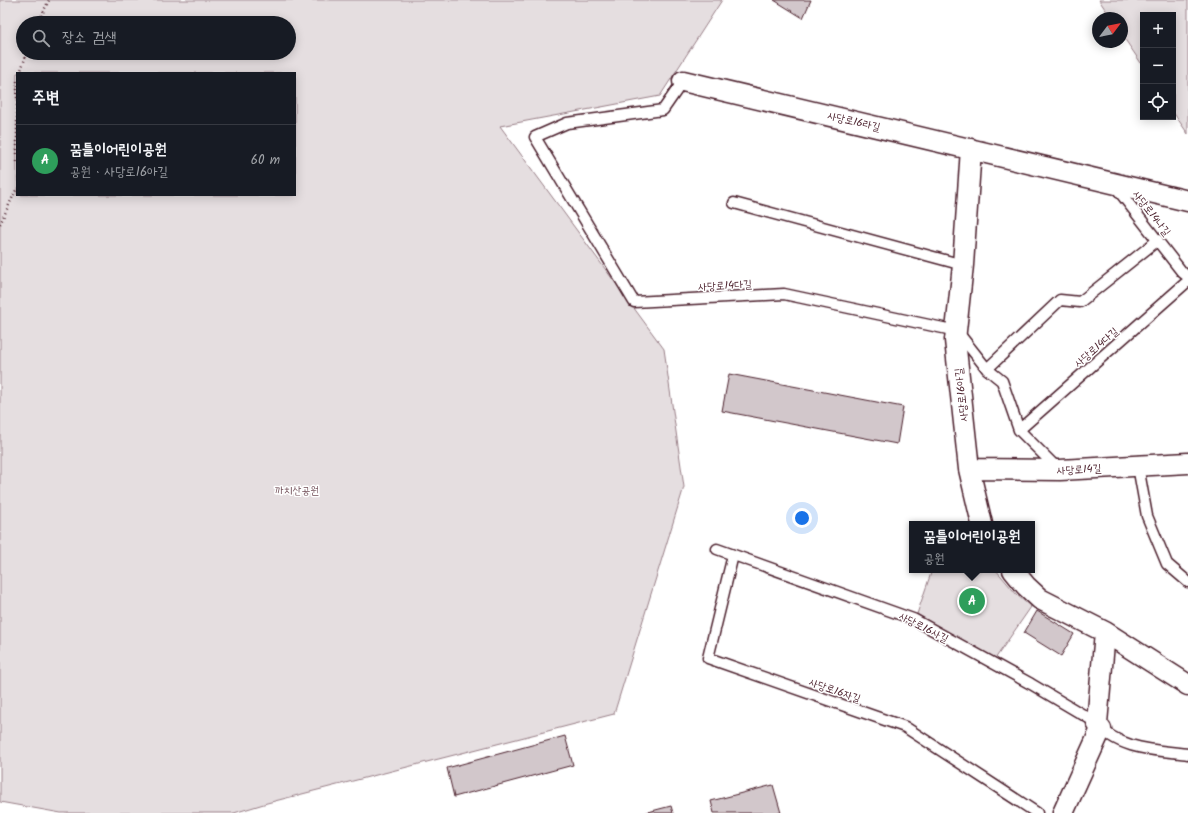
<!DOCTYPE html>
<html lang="ko">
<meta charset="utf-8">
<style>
:root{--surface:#171b24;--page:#20242c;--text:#f1f3f6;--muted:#9ea1a6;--line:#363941;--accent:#c8321e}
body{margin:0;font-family:Kalam,"Poor Story",sans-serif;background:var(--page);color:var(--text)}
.controls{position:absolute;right:12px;top:12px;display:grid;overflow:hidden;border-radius:0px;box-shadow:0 2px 10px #0003}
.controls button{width:36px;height:36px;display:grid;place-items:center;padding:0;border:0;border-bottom:1px solid var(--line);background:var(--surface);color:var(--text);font:20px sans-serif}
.compass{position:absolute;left:1092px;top:12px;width:36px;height:36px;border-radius:50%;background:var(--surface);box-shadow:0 2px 10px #0003;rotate:58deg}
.you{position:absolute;left:802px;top:518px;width:14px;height:14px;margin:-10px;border:3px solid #fff;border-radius:50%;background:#1a73e8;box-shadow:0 0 0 6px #1a73e833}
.badge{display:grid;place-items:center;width:26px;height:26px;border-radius:50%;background:var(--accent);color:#fff;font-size:13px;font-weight:700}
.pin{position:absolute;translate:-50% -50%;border:2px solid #fff;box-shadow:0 1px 4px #0006}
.popup{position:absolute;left:909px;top:521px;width:126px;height:52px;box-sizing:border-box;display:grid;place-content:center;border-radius:0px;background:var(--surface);filter:drop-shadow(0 1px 3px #0005);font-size:13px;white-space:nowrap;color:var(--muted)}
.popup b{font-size:15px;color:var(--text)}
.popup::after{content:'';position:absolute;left:50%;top:100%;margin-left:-8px;border:8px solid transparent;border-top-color:var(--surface)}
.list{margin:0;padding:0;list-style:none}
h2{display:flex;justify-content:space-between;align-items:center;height:52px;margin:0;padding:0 16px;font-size:17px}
h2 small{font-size:13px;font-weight:400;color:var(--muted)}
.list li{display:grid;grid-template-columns:26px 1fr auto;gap:12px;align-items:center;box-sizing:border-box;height:72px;padding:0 16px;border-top:1px solid var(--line)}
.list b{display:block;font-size:15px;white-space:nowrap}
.list p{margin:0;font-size:13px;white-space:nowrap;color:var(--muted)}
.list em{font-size:13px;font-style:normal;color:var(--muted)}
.icon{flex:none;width:22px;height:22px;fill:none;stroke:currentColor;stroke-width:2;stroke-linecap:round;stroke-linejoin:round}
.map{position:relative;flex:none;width:1188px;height:813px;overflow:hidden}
.search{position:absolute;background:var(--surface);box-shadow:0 2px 10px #0003;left:16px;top:16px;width:280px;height:44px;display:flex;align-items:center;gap:10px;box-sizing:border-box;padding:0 14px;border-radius:22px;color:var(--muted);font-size:15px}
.panel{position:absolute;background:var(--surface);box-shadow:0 2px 10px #0003;left:16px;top:72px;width:280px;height:124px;border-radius:0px}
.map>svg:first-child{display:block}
.green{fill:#e5dee0;stroke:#987e86;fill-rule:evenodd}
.building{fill:#d2c7cb;stroke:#4a1f2b}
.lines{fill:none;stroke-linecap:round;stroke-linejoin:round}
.lane-casing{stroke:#4a1f2b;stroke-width:13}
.street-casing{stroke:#4a1f2b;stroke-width:23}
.path{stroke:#4a1f2b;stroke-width:2.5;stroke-dasharray:1 3;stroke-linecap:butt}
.lane{stroke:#fff;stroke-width:10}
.street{stroke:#fff;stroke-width:20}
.labels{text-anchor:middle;stroke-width:3;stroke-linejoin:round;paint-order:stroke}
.street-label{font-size:11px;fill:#4a1f2b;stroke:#fff}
.park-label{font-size:11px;fill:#714f58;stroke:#fff}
</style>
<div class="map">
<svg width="1188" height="813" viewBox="0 0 1188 813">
<rect width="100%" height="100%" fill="#fff"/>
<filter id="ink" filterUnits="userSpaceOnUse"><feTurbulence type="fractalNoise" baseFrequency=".025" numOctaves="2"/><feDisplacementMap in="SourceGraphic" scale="8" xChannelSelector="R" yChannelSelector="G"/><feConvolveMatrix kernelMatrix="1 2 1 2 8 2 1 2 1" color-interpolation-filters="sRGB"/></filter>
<g filter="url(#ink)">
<path class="green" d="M0,0H722L660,96L500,126L664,349L684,487L614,714L267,803L234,813H61L0,802ZM23,23H289V53H23ZM17,73H295V195H17Z
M1099,0H1188V134L1173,112V15H1143V66L1122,35V18H1111Z
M932,570H996L1017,595L1031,607L995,659L917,614Z"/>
<path class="building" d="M774,0H811L803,18Z
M729,374L903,407L897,444L722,411Z
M1037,611L1074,634L1061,656L1024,633Z
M565,736L573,765L454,797L447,768Z
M773,785L781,813H714L711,801Z
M671,806L673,813H644Z"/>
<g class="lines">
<g class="lane-casing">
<path id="lane" d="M683,81L663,110L567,123L535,137L634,302L784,294L957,331L987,369L1002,381L1019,430L1058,469
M1115,186L1182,272L1188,277
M734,203L963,265
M987,369L1060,300L1080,302L1158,240
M1019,430L1188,281
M1138,466L1147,516L1167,564L1188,582
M717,549L913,619L1031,684L1097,723C1117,750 1158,750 1188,754
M733,555L708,658L905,727L1037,813"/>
</g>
<g class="street-casing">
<path id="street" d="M683,81L1188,201
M971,149L963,265L955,340L969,469L982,524
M969,469L1060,470L1188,463
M1013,570L1026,586L1040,599L1105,632L1188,685
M1097,723L1105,632
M1063,813L1101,729"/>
</g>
<path class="path" d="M38,23L49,0
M20,73L27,53
M17,81V163
M0,224L17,188"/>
<use href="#lane" class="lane"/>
<use href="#street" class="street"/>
</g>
</g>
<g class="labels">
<g class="street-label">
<text transform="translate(854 121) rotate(13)" y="4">사당로16라길</text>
<text transform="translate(1152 213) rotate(52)" y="4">사당로14나길</text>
<text transform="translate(725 285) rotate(-3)" y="4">사당로14다길</text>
<text transform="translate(1096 347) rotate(-41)" y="4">사당로14다길</text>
<text transform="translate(961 395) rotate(-96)" y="4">사당로16아길</text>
<text transform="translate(1079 469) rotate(-3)" y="4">사당로14길</text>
<text transform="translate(924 627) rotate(27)" y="4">사당로16사길</text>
<text transform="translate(835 690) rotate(19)" y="4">사당로16자길</text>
</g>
<g class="park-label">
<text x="297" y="494">까치산공원</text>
</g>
</g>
</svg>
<div class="controls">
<button>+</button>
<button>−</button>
<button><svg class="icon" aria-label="locate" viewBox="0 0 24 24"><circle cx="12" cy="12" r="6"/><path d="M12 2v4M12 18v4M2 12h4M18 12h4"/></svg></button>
</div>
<svg class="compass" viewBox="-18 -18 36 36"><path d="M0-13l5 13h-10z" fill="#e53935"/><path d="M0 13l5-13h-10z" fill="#9ea1a6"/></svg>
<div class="you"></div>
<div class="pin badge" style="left:972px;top:601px;background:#2e9e5b">A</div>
<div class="popup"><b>꿈틀이어린이공원</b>공원</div>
<div class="search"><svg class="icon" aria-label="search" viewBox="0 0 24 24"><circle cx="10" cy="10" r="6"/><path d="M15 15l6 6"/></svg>장소 검색</div>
<section class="panel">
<h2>주변<small></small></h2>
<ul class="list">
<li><span class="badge" style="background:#2e9e5b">A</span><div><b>꿈틀이어린이공원</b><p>공원 · 사당로16아길</p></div><em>60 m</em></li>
</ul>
</section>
</div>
